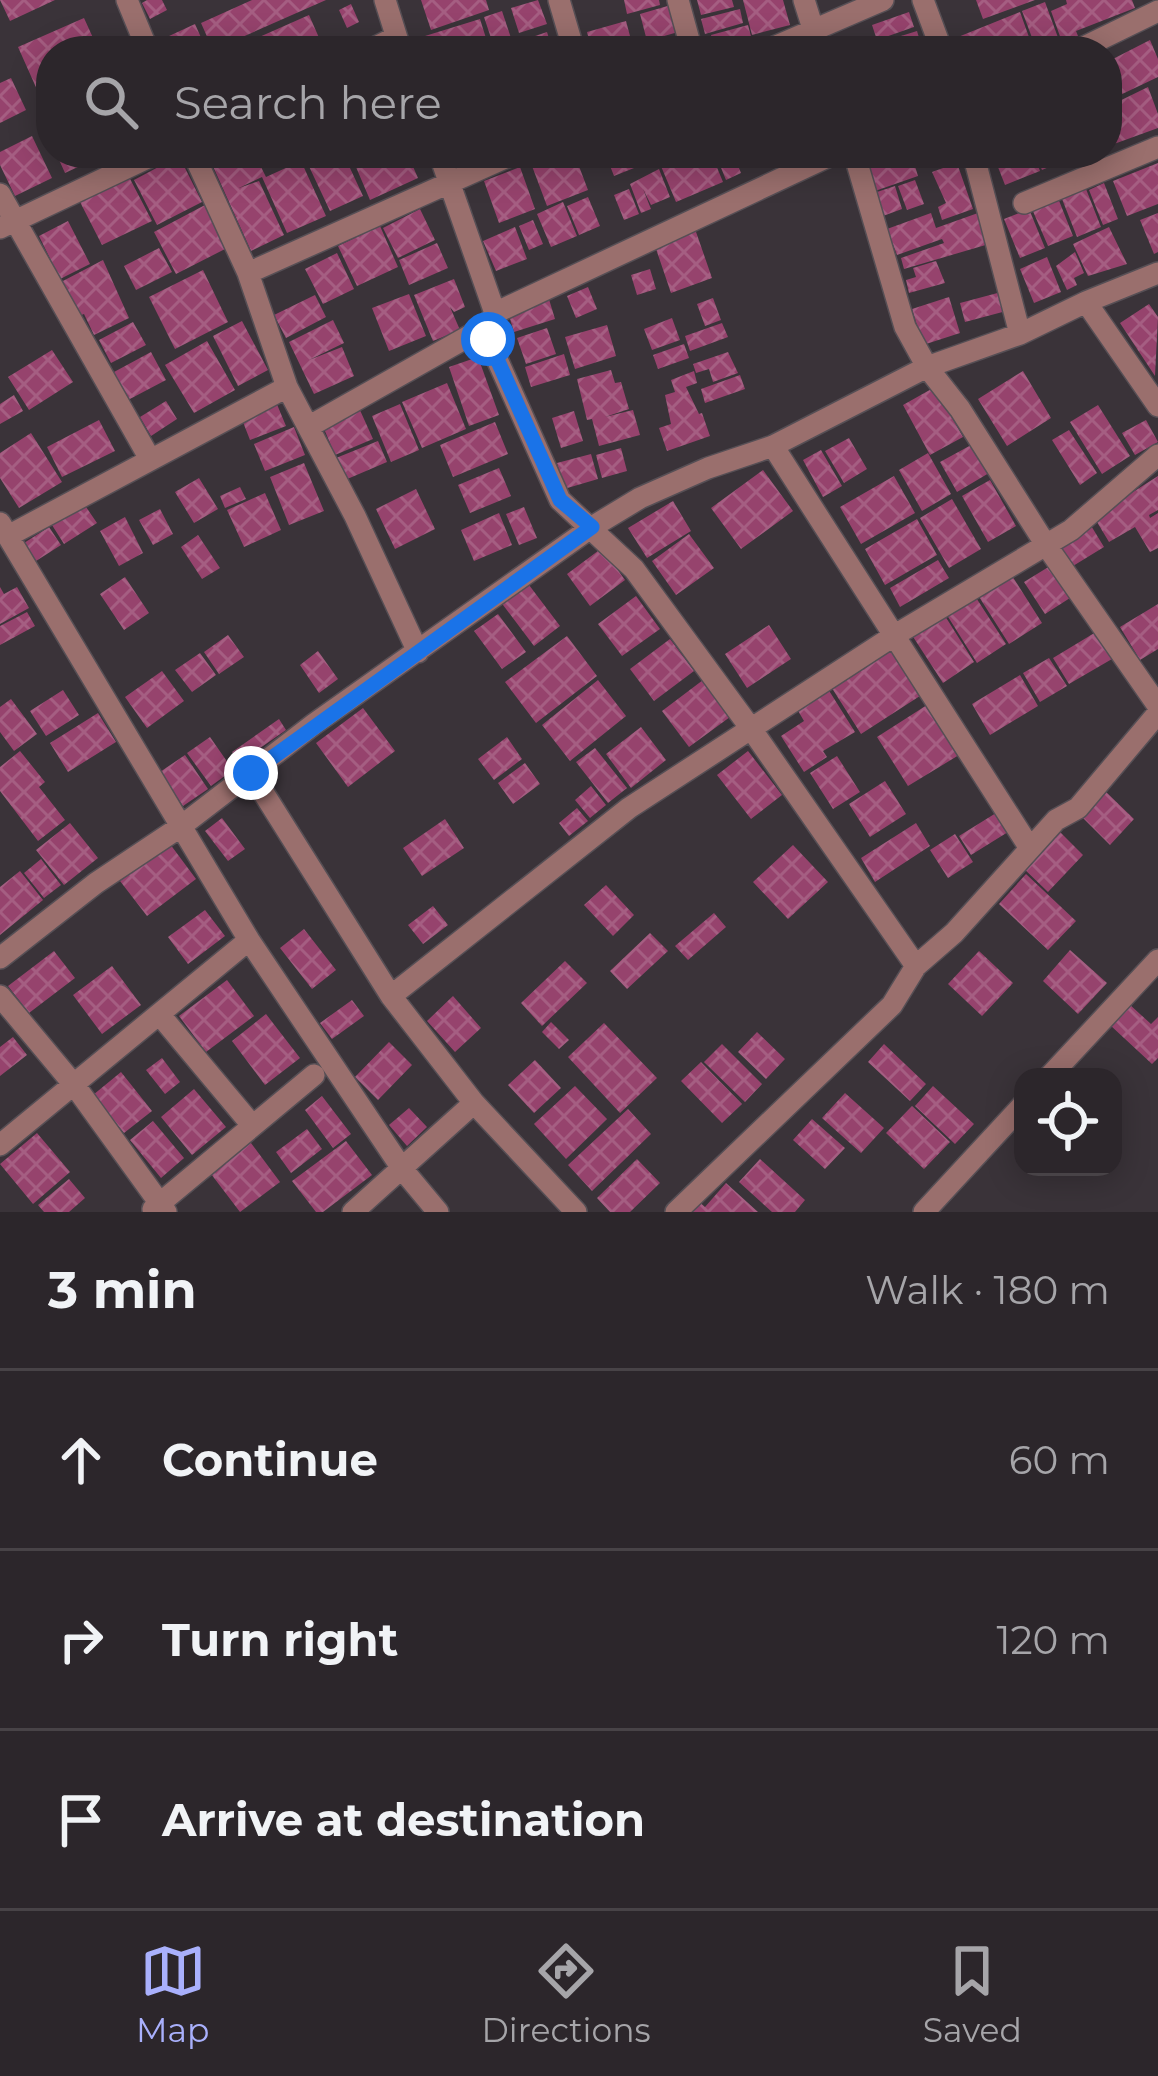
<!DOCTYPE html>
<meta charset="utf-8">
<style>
:root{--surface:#2c262b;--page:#342e33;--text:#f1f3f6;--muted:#a6a5a9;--line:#484347;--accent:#a9b0fc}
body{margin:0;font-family:Montserrat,sans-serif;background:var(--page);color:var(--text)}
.controls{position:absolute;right:36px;bottom:36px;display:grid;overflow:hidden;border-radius:24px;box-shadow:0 6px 30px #0003}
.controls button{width:108px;height:108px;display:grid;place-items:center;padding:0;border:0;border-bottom:3px solid var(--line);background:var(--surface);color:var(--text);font:60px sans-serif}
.stop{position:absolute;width:36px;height:36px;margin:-27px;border:9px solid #1a73e8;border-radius:50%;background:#fff}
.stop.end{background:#1a73e8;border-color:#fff;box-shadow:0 3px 12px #0008}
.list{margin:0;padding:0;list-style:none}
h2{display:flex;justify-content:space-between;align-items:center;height:156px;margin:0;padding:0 48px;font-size:51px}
h2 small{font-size:39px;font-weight:400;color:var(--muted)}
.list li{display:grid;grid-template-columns:78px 1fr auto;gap:36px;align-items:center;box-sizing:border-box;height:180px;padding:0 48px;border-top:3px solid var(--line)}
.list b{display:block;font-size:45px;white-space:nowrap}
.list em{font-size:39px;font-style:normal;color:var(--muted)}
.icon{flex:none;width:66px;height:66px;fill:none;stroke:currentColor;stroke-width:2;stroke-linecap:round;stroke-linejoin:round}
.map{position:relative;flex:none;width:1158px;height:1212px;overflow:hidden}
.search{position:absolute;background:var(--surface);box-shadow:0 6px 30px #0003;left:36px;right:36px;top:36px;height:132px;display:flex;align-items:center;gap:30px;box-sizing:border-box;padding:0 42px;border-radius:48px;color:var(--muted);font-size:45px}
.sheet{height:696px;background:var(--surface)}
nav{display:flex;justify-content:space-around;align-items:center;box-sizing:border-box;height:168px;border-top:3px solid var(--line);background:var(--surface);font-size:33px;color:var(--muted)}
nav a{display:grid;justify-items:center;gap:6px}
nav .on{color:var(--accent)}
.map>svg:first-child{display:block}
.building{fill:url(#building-cross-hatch)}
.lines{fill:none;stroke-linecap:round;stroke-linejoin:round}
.minor-casing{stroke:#564f55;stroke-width:24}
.minor{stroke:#9a6f6d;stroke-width:21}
.route{stroke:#1a73e8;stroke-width:15}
</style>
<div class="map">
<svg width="1158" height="1212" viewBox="0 0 1158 1212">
<defs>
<pattern id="building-cross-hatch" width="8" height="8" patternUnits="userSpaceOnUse" patternTransform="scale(3)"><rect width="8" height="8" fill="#96436d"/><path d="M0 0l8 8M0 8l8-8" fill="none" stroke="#a55e82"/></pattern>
</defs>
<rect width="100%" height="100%" fill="#3a3339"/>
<path class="building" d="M0,0H55L10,21Z
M147,0H162L167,10L150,19L142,3Z
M252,0H326L213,50L201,23Z
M421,0H486L489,10L431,30Z
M538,0L547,24L519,33L511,8Z
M624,0H659L660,5L627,14Z
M697,0H732L734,7L701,15Z
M743,0H783L790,25L752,35Z
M976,0H1035L983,19Z
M1066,0H1132L1135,8L1076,31L1078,36L1062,42L1051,11L1067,4Z
M1045,2L1060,43L1037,51L1022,11Z
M351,4L359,22L347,28L339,10Z
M671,5L678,32L647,41L640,14Z
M740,9L743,23L705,34L701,19Z
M502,11L511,38L493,44L484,17Z
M909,12L914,27L877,40L872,25Z
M1020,12L1034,51H963L958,37Z
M309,15L324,49L263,51L257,38Z
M84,18L99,51H51V121L18,47Z
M480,19L490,51H430L425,36Z
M626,21L634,51H592L587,32Z
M195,24L203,42L184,51H160L156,42Z
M748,25L752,40L715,50L711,35Z
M917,31L923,51H887L904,45L901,36Z
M547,32L553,51H493V50Z
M253,37L259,51H233L231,47Z
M1150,40L1158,59V77L1118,96L1107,62Z
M11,78L26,110L0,123V83Z
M1148,87L1158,114V128L1114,144L1107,127V107Z
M32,136L52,178L15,196L0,165V152Z
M56,153H108L65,173Z
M207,153H254L266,177L301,161L326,216L287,233L262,177L239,188L259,181L284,235L251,251Z
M321,153H343L363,196L330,211L306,160Z
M350,153H407L418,178L370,200Z
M565,153H574L588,190L547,206L532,166Z
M605,153H634L639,166L614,176Z
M672,153H711L723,182L676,202L658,159Z
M715,153H733L741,173L726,180Z
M736,153H774L742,166Z
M877,153H911L918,176L875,191L867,169L880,164Z
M1018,153H1033L1040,171L1005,185L996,162Z
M1035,153H1081L1042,170Z
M179,156L202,202L157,225L134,180Z
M957,163L973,209L942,220L938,207L946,203L932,172Z
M1158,163V204L1127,216L1113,181Z
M520,167L535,209L499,223L484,181Z
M659,169L670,197L651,205L643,189L651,209L641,213L630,184Z
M128,175L152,221L102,245L79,200Z
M915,180L924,204L907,210L898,186Z
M1104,183L1118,219L1103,225L1089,190Z
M895,186L902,209L883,216L874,193Z
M629,189L639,214L624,220L614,195Z
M1086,189L1101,227L1077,237L1062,199Z
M588,197L600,226L579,235L567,206Z
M1058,198L1073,236L1048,246L1032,209Z
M563,202L577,236L551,247L537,214Z
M205,205L227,248L176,274L154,232Z
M420,209L435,240L398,258L383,228Z
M1029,209L1045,248L1020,258L1004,219Z
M931,213L936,228L978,213L989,244L904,269L901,258L944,243L942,239L897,255L887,229Z
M1158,213V252L1154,254L1140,220Z
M533,220L543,244L529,250L519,226Z
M68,221L90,264L60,279L39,236Z
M380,226L398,267L357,286L338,246Z
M515,227L527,259L496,271L483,241Z
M1109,227L1127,264L1088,276L1073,244Z
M695,229L712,278L671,293L654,243Z
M437,243L448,268L409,285L399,260Z
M159,248L172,272L136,290L124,266Z
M1075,252L1084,273L1074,278L1077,285L1067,290L1056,266Z
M337,253L354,289L323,304L305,269Z
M1047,257L1061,292L1034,303L1020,269Z
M103,260L129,318L94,335L84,314L79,316L61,282Z
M936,261L945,283L909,293L906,280L916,277L913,268Z
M650,269L656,289L637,295L631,275Z
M203,270L228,322L175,349L149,297Z
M454,279L465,307L454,312L450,307L460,330L433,341L414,295Z
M588,287L597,309L576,318L567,296Z
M1005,291L1010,310L965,322L960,303Z
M409,294L426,336L389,351L372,308Z
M315,295L326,317L286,338L274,315Z
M548,296L555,319L514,332L507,309Z
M949,297L960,333L923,345L912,309Z
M713,298L721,320L705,326L697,304Z
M1149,304L1158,317L1155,376L1120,323Z
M672,318L680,340L652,350L644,329Z
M333,320L344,343L309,360L342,347L354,376L314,394L289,342Z
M242,321L268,370L238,386L213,336Z
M133,322L146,345L111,363L99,340Z
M722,323L728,337L690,351L685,336Z
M607,325L616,356L575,369L565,337Z
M547,328L556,354L526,364L517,338Z
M207,341L235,390L194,413L165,365Z
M684,344L689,358L658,369L653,355Z
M52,350L73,382L29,410L8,377Z
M151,352L166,380L128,400L114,372Z
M728,352L738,373L713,382L709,369L696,373L693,364Z
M564,354L570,375L531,387L525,367Z
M478,357L499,415L469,426L449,367Z
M611,370L615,383L621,382L629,409L605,417L633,410L640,435L599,446L592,419L587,420L577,379Z
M694,371L697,383L686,387L699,414L702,413L710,436L667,451L659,428L671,424L665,395L675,392L671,380Z
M1023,371L1051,418L1007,446L978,399Z
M740,375L745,389L705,403L701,389Z
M447,383L466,429L422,448L402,402Z
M935,387L963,437L930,455L903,405Z
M14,395L23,411L0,424V404Z
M166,401L177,419L151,436L140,417Z
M276,402L286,426L250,440L241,417Z
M400,404L419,450L391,462L372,416Z
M1098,405L1130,456L1102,474L1070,422Z
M359,408L373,439L335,455L322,424Z
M574,411L583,441L561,448L552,418Z
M99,420L115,451L62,477L47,447Z
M1146,420L1158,442L1135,455L1122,433Z
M495,422L508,454L453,477L440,445Z
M294,427L305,455L265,471L254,444Z
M1069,430L1097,473L1080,485L1052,440Z
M31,433L62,482L19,508L0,478V453Z
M849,438L867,469L844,483L825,451Z
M378,441L387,462L345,480L336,458Z
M973,444L989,473L957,492L940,462Z
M621,448L627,471L602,478L596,455Z
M821,450L842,486L823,497L803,460Z
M928,453L951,494L922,511L899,470Z
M591,454L598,479L564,489L557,463Z
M304,463L324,511L289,525L270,477Z
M499,468L511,496L470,513L458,485Z
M763,470L793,511L741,549L711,508Z
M894,476L915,513L861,544L840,507Z
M1158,476V510L1149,515L1150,518L1158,513V548L1150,552L1135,527L1109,542L1094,517Z
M199,478L218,509L194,523L175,492Z
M990,480L1016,526L988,542L962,496Z
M240,487L246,499L225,508L220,496Z
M416,489L435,529L395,549L376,509Z
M265,493L281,530L244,547L227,510Z
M952,499L981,549L949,568L920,518Z
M673,501L691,531L647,558L628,528Z
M84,504L97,523L64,544L52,525Z
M524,507L537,538L519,545L506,514Z
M160,509L173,534L153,545L139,520Z
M499,513L512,545L474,561L461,530Z
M125,517L143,553L119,566L100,531Z
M917,519L937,555L885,585L865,549Z
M1090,524L1104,547L1073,566L1058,543Z
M49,527L61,545L36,561L24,543Z
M689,534L714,568L676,595L652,561Z
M198,535L220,568L202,579L181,547Z
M602,548L625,580L590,606L567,574Z
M938,560L949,578L900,607L890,588Z
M1050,566L1070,598L1045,614L1024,582Z
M1009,571L1042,623L1009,644L976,592Z
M125,577L149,613L124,630L100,594Z
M526,581L560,626L534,646L500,601Z
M0,587L4,594L17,587L29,608L0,624Z
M973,593L1006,644L977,663L945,612Z
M636,596L660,629L622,656L598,624Z
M1158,604V649L1140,660L1120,627Z
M940,608L974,662L943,683L908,629Z
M27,612L35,626L0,645V626Z
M498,614L526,652L502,669L474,631Z
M769,625L791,659L747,688L725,654Z
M1096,632L1112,659L1069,684L1053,658Z
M228,635L244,657L219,674L204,652Z
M567,636L597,676L536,723L505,682Z
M670,639L694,671L654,701L630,669Z
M892,646L923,694L861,734L830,685Z
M318,651L338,679L319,693L300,665Z
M200,653L216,675L192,692L175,670Z
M1049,658L1067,686L1040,702L1023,673Z
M162,671L184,701L147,728L125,697Z
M1020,675L1038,706L990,735L972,704Z
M598,680L626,716L570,761L542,725Z
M703,680L730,717L689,747L662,711Z
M828,689L855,732L823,751L827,757L804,772L781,736L804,721L797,709Z
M63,690L79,715L46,736L30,711Z
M11,699L37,734L14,751L0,732V707Z
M927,705L959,755L908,786L877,737Z
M363,708L395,751L348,787L316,743Z
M98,713L116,742L68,772L50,743Z
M279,719L286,730L240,762L232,752Z
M641,727L666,760L631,788L606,754Z
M210,737L233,770L211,786L187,753Z
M507,737L522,759L494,780L478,759Z
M595,748L627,788L608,803L576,762Z
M20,751L45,782L39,787L65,820L38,841L0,791V767Z
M748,751L782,795L751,819L717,775Z
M185,755L208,789L183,806L160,772Z
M837,756L860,792L833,809L810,773Z
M525,763L540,784L513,804L498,783Z
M885,781L906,814L870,837L849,804Z
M591,786L606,805L590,818L575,800Z
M1105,791L1134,819L1110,845L1081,816Z
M577,808L588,821L569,836L559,823Z
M996,813L1008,832L971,855L959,836Z
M222,818L245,849L228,861L205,831Z
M445,819L464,848L422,876L403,848Z
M70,823L98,858L64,885L36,850Z
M916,823L930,846L875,882L861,858Z
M1056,828L1083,855L1048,892L1020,865Z
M955,834L973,862L948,878L930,850Z
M170,844L196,879L147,916L120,881Z
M793,845L828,882L788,919L753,882Z
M41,859L61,885L44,898L24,873Z
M20,871L43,900L0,935V887Z
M1026,874L1076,921L1048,950L999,904Z
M606,885L634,915L613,936L584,905Z
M433,906L448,925L423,944L408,925Z
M205,910L225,936L188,964L168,937Z
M714,913L726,927L688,960L675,946Z
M304,929L336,970L312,989L280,948Z
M650,933L668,951L627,989L610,971Z
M1070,950L1107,983L1078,1014L1043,981Z
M54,951L75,978L29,1013L8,986Z
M979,951L1013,983L982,1016L948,984Z
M565,961L587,983L542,1026L521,1003Z
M112,966L141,1005L102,1034L73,995Z
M227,980L254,1016L206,1052L179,1016Z
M453,996L481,1028L455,1052L427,1021Z
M352,1000L364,1016L332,1039L320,1023Z
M1129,1004L1151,1024L1158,1017V1058L1152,1064L1110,1025Z
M266,1014L300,1058L265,1085L232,1041Z
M551,1022L569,1040L559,1049L542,1032Z
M604,1023L657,1078L620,1113L568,1057Z
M757,1032L785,1059L766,1079L738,1052Z
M13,1037L27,1055L0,1076V1047Z
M389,1042L412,1065L378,1100L355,1077Z
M722,1044L762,1084L745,1102L704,1062Z
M884,1044L926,1084L910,1101L868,1062Z
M162,1058L180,1082L165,1094L146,1070Z
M535,1060L561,1088L534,1113L508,1085Z
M701,1062L742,1104L722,1123L681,1081Z
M121,1072L152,1111L124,1133L93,1095Z
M575,1086L607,1119L566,1159L534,1124Z
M933,1086L974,1124L955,1144L915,1106Z
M194,1089L226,1127L192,1155L161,1117Z
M845,1093L884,1128L861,1153L822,1118Z
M322,1096L351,1134L333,1148L305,1110Z
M912,1106L950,1142L924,1169L886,1133Z
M409,1108L427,1127L407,1146L389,1125Z
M628,1109L651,1134L592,1191L568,1165Z
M812,1119L845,1148L825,1169L793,1140Z
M153,1121L184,1158L161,1178L130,1140Z
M307,1129L322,1149L291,1173L276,1152Z
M37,1133L70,1172L33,1204L0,1164Z
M248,1139L280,1182L240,1212L208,1170Z
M346,1141L372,1175L323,1212H316L292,1181Z
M637,1159L660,1183L630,1212H610L597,1198Z
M760,1159L805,1200L795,1212H772L739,1182Z
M69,1179L85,1198L69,1212H44L38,1205Z
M726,1183L758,1212H685L697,1200L705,1207Z"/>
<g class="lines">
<g class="minor-casing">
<path id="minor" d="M127,0L148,51
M385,0L401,51
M559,0L574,51
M678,0L692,51
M804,0L820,51
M923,0L942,51
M368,51L396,37
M765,51L883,0
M1076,51L1158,11
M193,153L248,273L287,387L355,516L418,652
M854,153L905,327L927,367L960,409L1046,545L1158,706
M973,153L1020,334
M0,194L150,459
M1024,203L1158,147
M0,228L158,153
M248,273L516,153
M1086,302L1158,406
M495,313L836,153
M487,326L488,339L560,500L634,569L752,730L916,966
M308,427L487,326L495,313L439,153
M773,446L1026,842
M0,523L249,940L403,1170L438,1212
M8,536L287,387
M251,773L391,996L474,1103
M0,958L96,883L180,827L314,724L592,527L640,498L708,468L773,446L927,367L1020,334L1086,302L1158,273
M0,996L75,1086L166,1212
M391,996L629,808L895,635L1071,530L1158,455
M160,1015L251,1124
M1049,1077L1158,960
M0,1145L249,940
M153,1209L314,1075
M353,1212L474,1103L576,1212
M676,1212L892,1005L916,966L954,933L1056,820L1078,808L1158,713
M924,1212L1023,1105"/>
</g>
<use href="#minor" class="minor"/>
</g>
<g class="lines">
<path class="route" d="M251,773L592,527L560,500L488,339"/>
</g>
</svg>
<div class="controls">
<button><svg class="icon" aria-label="locate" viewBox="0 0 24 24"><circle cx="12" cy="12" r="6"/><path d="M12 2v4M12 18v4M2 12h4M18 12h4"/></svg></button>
</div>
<div class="stop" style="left:488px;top:339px"></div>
<div class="stop end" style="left:251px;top:773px"></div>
<div class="search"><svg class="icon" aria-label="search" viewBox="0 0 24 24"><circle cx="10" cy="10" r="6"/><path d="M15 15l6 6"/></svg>Search here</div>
</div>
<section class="sheet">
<h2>3 min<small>Walk · 180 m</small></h2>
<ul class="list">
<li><svg class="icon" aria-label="ahead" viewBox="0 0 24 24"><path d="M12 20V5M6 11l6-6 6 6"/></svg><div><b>Continue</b></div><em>60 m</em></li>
<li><svg class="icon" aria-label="right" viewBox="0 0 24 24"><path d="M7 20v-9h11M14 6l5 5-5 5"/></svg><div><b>Turn right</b></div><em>120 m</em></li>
<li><svg class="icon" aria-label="arrive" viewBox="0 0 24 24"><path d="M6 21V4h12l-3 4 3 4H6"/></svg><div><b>Arrive at destination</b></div></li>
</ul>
</section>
<nav>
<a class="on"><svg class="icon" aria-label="map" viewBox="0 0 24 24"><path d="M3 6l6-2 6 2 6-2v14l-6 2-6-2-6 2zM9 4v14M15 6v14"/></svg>Map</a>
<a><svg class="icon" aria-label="directions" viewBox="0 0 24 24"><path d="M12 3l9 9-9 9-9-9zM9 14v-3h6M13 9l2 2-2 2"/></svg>Directions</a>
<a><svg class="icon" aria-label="saved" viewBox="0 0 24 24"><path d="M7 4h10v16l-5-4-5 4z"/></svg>Saved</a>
</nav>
